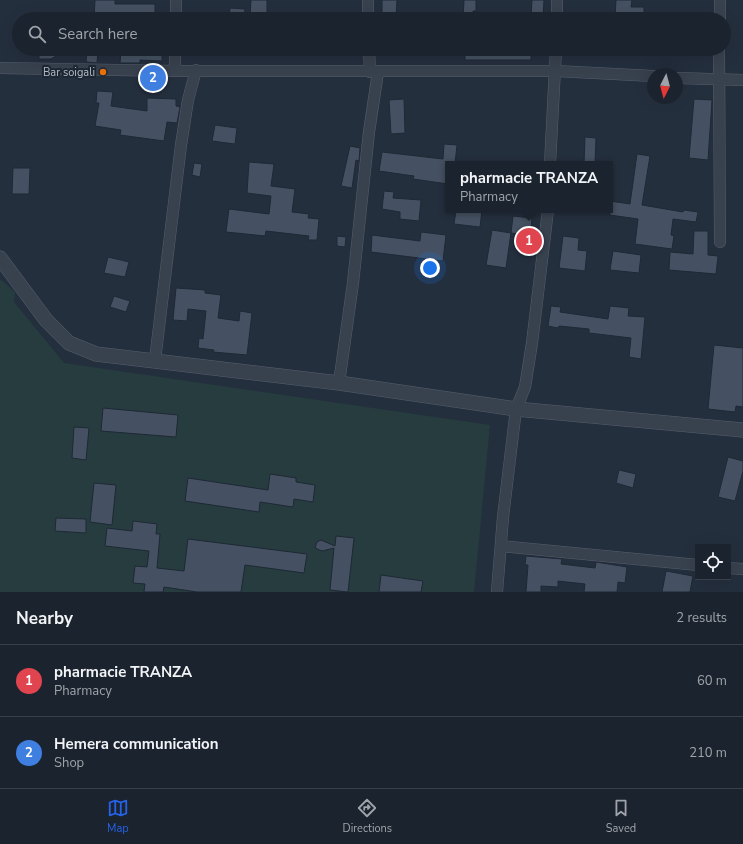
<!DOCTYPE html>
<style>
:root{--surface:#1b232e;--page:#242b36;--text:#f1f3f6;--muted:#a0a4aa;--line:#39404a;--accent:#2563eb}
body{margin:0;font-family:"Nunito Sans",sans-serif;background:var(--page);color:var(--text)}
.controls{position:absolute;right:12px;bottom:12px;display:grid;overflow:hidden;border-radius:0px;box-shadow:0 4px 16px #0002}
.controls button{width:36px;height:36px;display:grid;place-items:center;padding:0;border:0;border-bottom:1px solid var(--line);background:var(--surface);color:var(--text);font:20px sans-serif}
.compass{position:absolute;left:647px;top:68px;width:36px;height:36px;border-radius:50%;background:var(--surface);box-shadow:0 4px 16px #0002;rotate:186deg}
.you{position:absolute;left:430px;top:268px;width:14px;height:14px;margin:-10px;border:3px solid #fff;border-radius:50%;background:#1a73e8;box-shadow:0 0 0 6px #1a73e833}
.badge{display:grid;place-items:center;width:26px;height:26px;border-radius:50%;background:var(--accent);color:#fff;font-size:13px;font-weight:700}
.pin{position:absolute;translate:-50% -50%;border:2px solid #fff;box-shadow:0 1px 4px #0006}
.popup{position:absolute;left:445px;top:161px;width:168px;height:52px;box-sizing:border-box;display:grid;place-content:center;border-radius:0px;background:var(--surface);filter:drop-shadow(0 1px 3px #0005);font-size:13px;white-space:nowrap;color:var(--muted)}
.popup b{font-size:15px;color:var(--text)}
.popup::after{content:'';position:absolute;left:50%;top:100%;margin-left:-8px;border:8px solid transparent;border-top-color:var(--surface)}
.list{margin:0;padding:0;list-style:none}
h2{display:flex;justify-content:space-between;align-items:center;height:52px;margin:0;padding:0 16px;font-size:17px}
h2 small{font-size:13px;font-weight:400;color:var(--muted)}
.list li{display:grid;grid-template-columns:26px 1fr auto;gap:12px;align-items:center;box-sizing:border-box;height:72px;padding:0 16px;border-top:1px solid var(--line)}
.list b{display:block;font-size:15px;white-space:nowrap}
.list p{margin:0;font-size:13px;white-space:nowrap;color:var(--muted)}
.list em{font-size:13px;font-style:normal;color:var(--muted)}
.icon{flex:none;width:22px;height:22px;fill:none;stroke:currentColor;stroke-width:2;stroke-linecap:round;stroke-linejoin:round}
.map{position:relative;flex:none;width:743px;height:592px;overflow:hidden}
.search{position:absolute;background:var(--surface);box-shadow:0 4px 16px #0002;left:12px;right:12px;top:12px;height:44px;display:flex;align-items:center;gap:10px;box-sizing:border-box;padding:0 14px;border-radius:22px;color:var(--muted);font-size:15px}
.sheet{height:196px;background:var(--surface)}
nav{display:flex;justify-content:space-around;align-items:center;box-sizing:border-box;height:56px;border-top:1px solid var(--line);background:var(--surface);font-size:11px;color:var(--muted)}
nav a{display:grid;justify-items:center;gap:2px}
nav .on{color:var(--accent)}
.map>svg:first-child{display:block}
.green{fill:#263c3f}
.building{fill:#455162;stroke:#1f2835}
.lines{fill:none;stroke-linecap:round;stroke-linejoin:round}
.minor-casing{stroke:#565f6c;stroke-width:12}
.tertiary-casing{stroke:#565f6c;stroke-width:15}
.minor{stroke:#38414e;stroke-width:11}
.tertiary{stroke:#38414e;stroke-width:14}
.food-dot{fill:#e8710a;stroke:#1d2633;stroke-width:1.5}
.labels{text-anchor:middle;stroke-width:4;stroke-linejoin:round;paint-order:stroke}
.poi-label{font-size:11px;fill:#b4bcc9;stroke:#1d2633;text-anchor:end}
</style>
<div class="map">
<svg width="743" height="592" viewBox="0 0 743 592">
<rect width="100%" height="100%" fill="#242f3e"/>
<path class="green" d="M0,279L15,292L14,302L64,363L490,425L474,592H0Z"/>
<path class="building" d="M95,0H115V4H155V19H94Z
M251,0H267V15H250Z
M382,0H397L396,19H382Z
M464,0H476V11H473L472,19H463Z
M532,0H544L543,18H531Z
M616,0H632L631,7H644V19L615,17Z
M230,8L245,9L244,19H229Z
M39,49H62L56,56L51,59H39Z
M142,49H162V61L140,60V63H120L121,50L142,51Z
M465,49H531V60H465Z
M87,50L98,51L97,63L86,62Z
M97,91L113,92L111,106L147,111V98L176,99V106L180,107L177,123L167,122L164,141L120,135L121,130L95,126L99,103H96Z
M404,99L405,133L391,134L389,100Z
M694,99L712,100L708,160L689,158Z
M215,125L237,128L235,144L212,141Z
M585,137L596,138L595,164H584Z
M444,144L457,145L455,164H448V184L413,179L414,176L379,171L382,152L443,159Z
M350,146L360,148L359,161L356,160L352,188L341,186Z
M637,154L650,156L642,205L683,212L684,210L698,212L696,222L673,219L671,235L674,236L672,249L635,244L638,219L610,215V201L630,204Z
M249,162L274,164L271,186L295,189L292,212L309,214L308,218L319,219L317,240H308L309,236L266,231L265,236L226,232L229,209L269,214L271,196L247,193Z
M194,163L202,164L200,177L192,175Z
M13,168H30L29,194H12Z
M384,191L394,192L393,198L421,200L419,221L400,219V212L382,209Z
M456,210H482L480,227L454,224Z
M513,216L532,218L531,231L525,230V235L511,233Z
M492,230L511,233L506,268L486,265Z
M694,231H708V255L718,256L716,274L669,270L670,252L693,254Z
M421,232L446,235L443,261L371,252L372,235L420,241Z
M337,236L346,237L345,247L337,246Z
M563,236L579,238L578,250L587,251L585,271L559,268Z
M613,251L641,255L639,273L610,270Z
M108,257L129,262L125,277L104,273Z
M176,288L205,290V293L221,295L218,318L239,321L240,311L252,313L247,355L213,352L214,350L198,348L199,338L203,339L206,311L188,309L187,321L173,320Z
M114,296L130,301L126,312L110,307Z
M551,306L561,307L560,312L608,319L610,306L629,308L628,316L645,317L641,359L629,357L631,338L589,333V329L559,326L558,328L548,326Z
M714,345L743,348V407L736,406L735,412L708,409Z
M103,408L178,415L176,437L101,431Z
M74,427L89,428L86,460L72,458Z
M728,457L743,461V471L735,501L718,497Z
M619,470L636,474L633,488L616,483Z
M270,474L296,478V482L315,485L313,502L294,499L293,507L260,502L259,512L185,501L188,478L268,490Z
M94,483L116,485L112,525L90,522Z
M56,518L86,519V533L55,531Z
M133,521L157,524L156,534H160L157,568L184,571L188,539L307,554L304,573L245,565L241,592H197L164,587L163,592H144L145,584L133,583L135,566L147,567L149,551L105,546L107,528L132,531Z
M336,536L354,538L348,592L330,590L334,548L322,551L315,548L317,542L321,540L335,546Z
M526,556L562,559L561,564L595,568L596,562L627,567L625,583L618,582L617,592H584L585,584L558,581V587L541,586V592H526L528,565H525Z
M666,571L693,576L690,592H662Z
M381,575L423,581L421,592H379Z"/>
<g class="lines">
<g class="minor-casing">
<path id="minor" d="M368,0V19
M176,19V0
M557,19V0
M720,19V0
M369,49L370,72
M719,49L720,242
M0,68L175,71H556L653,76
M175,71V49
M677,78L743,80
M550,164L556,49
M155,360L181,145L188,100L196,70
M339,383L353,283L369,132L378,72
M501,546L698,565
M728,568L743,569
M497,592L503,517L516,409L525,387L532,343L548,210"/>
</g>
<g class="tertiary-casing">
<path id="tertiary" d="M0,258L46,320L69,343L96,354L339,383L516,409L743,430"/>
</g>
<use href="#minor" class="minor"/>
<use href="#tertiary" class="tertiary"/>
</g>
<circle class="food-dot" cx="103" cy="72" r="4"/>
<g class="labels">
<g class="poi-label">
<text x="95" y="76">Bar soigali</text>
</g>
</g>
</svg>
<div class="controls">
<button><svg class="icon" aria-label="locate" viewBox="0 0 24 24"><circle cx="12" cy="12" r="6"/><path d="M12 2v4M12 18v4M2 12h4M18 12h4"/></svg></button>
</div>
<svg class="compass" viewBox="-18 -18 36 36"><path d="M0-13l5 13h-10z" fill="#e53935"/><path d="M0 13l5-13h-10z" fill="#a0a4aa"/></svg>
<div class="you"></div>
<div class="pin badge" style="left:529px;top:241px;background:#e0444e">1</div>
<div class="popup"><b>pharmacie TRANZA</b>Pharmacy</div>
<div class="pin badge" style="left:153px;top:78px;background:#3f7fe0">2</div>
<div class="search"><svg class="icon" aria-label="search" viewBox="0 0 24 24"><circle cx="10" cy="10" r="6"/><path d="M15 15l6 6"/></svg>Search here</div>
</div>
<section class="sheet">
<h2>Nearby<small>2 results</small></h2>
<ul class="list">
<li><span class="badge" style="background:#e0444e">1</span><div><b>pharmacie TRANZA</b><p>Pharmacy</p></div><em>60 m</em></li>
<li><span class="badge" style="background:#3f7fe0">2</span><div><b>Hemera communication</b><p>Shop</p></div><em>210 m</em></li>
</ul>
</section>
<nav>
<a class="on"><svg class="icon" aria-label="map" viewBox="0 0 24 24"><path d="M3 6l6-2 6 2 6-2v14l-6 2-6-2-6 2zM9 4v14M15 6v14"/></svg>Map</a>
<a><svg class="icon" aria-label="directions" viewBox="0 0 24 24"><path d="M12 3l9 9-9 9-9-9zM9 14v-3h6M13 9l2 2-2 2"/></svg>Directions</a>
<a><svg class="icon" aria-label="saved" viewBox="0 0 24 24"><path d="M7 4h10v16l-5-4-5 4z"/></svg>Saved</a>
</nav>
